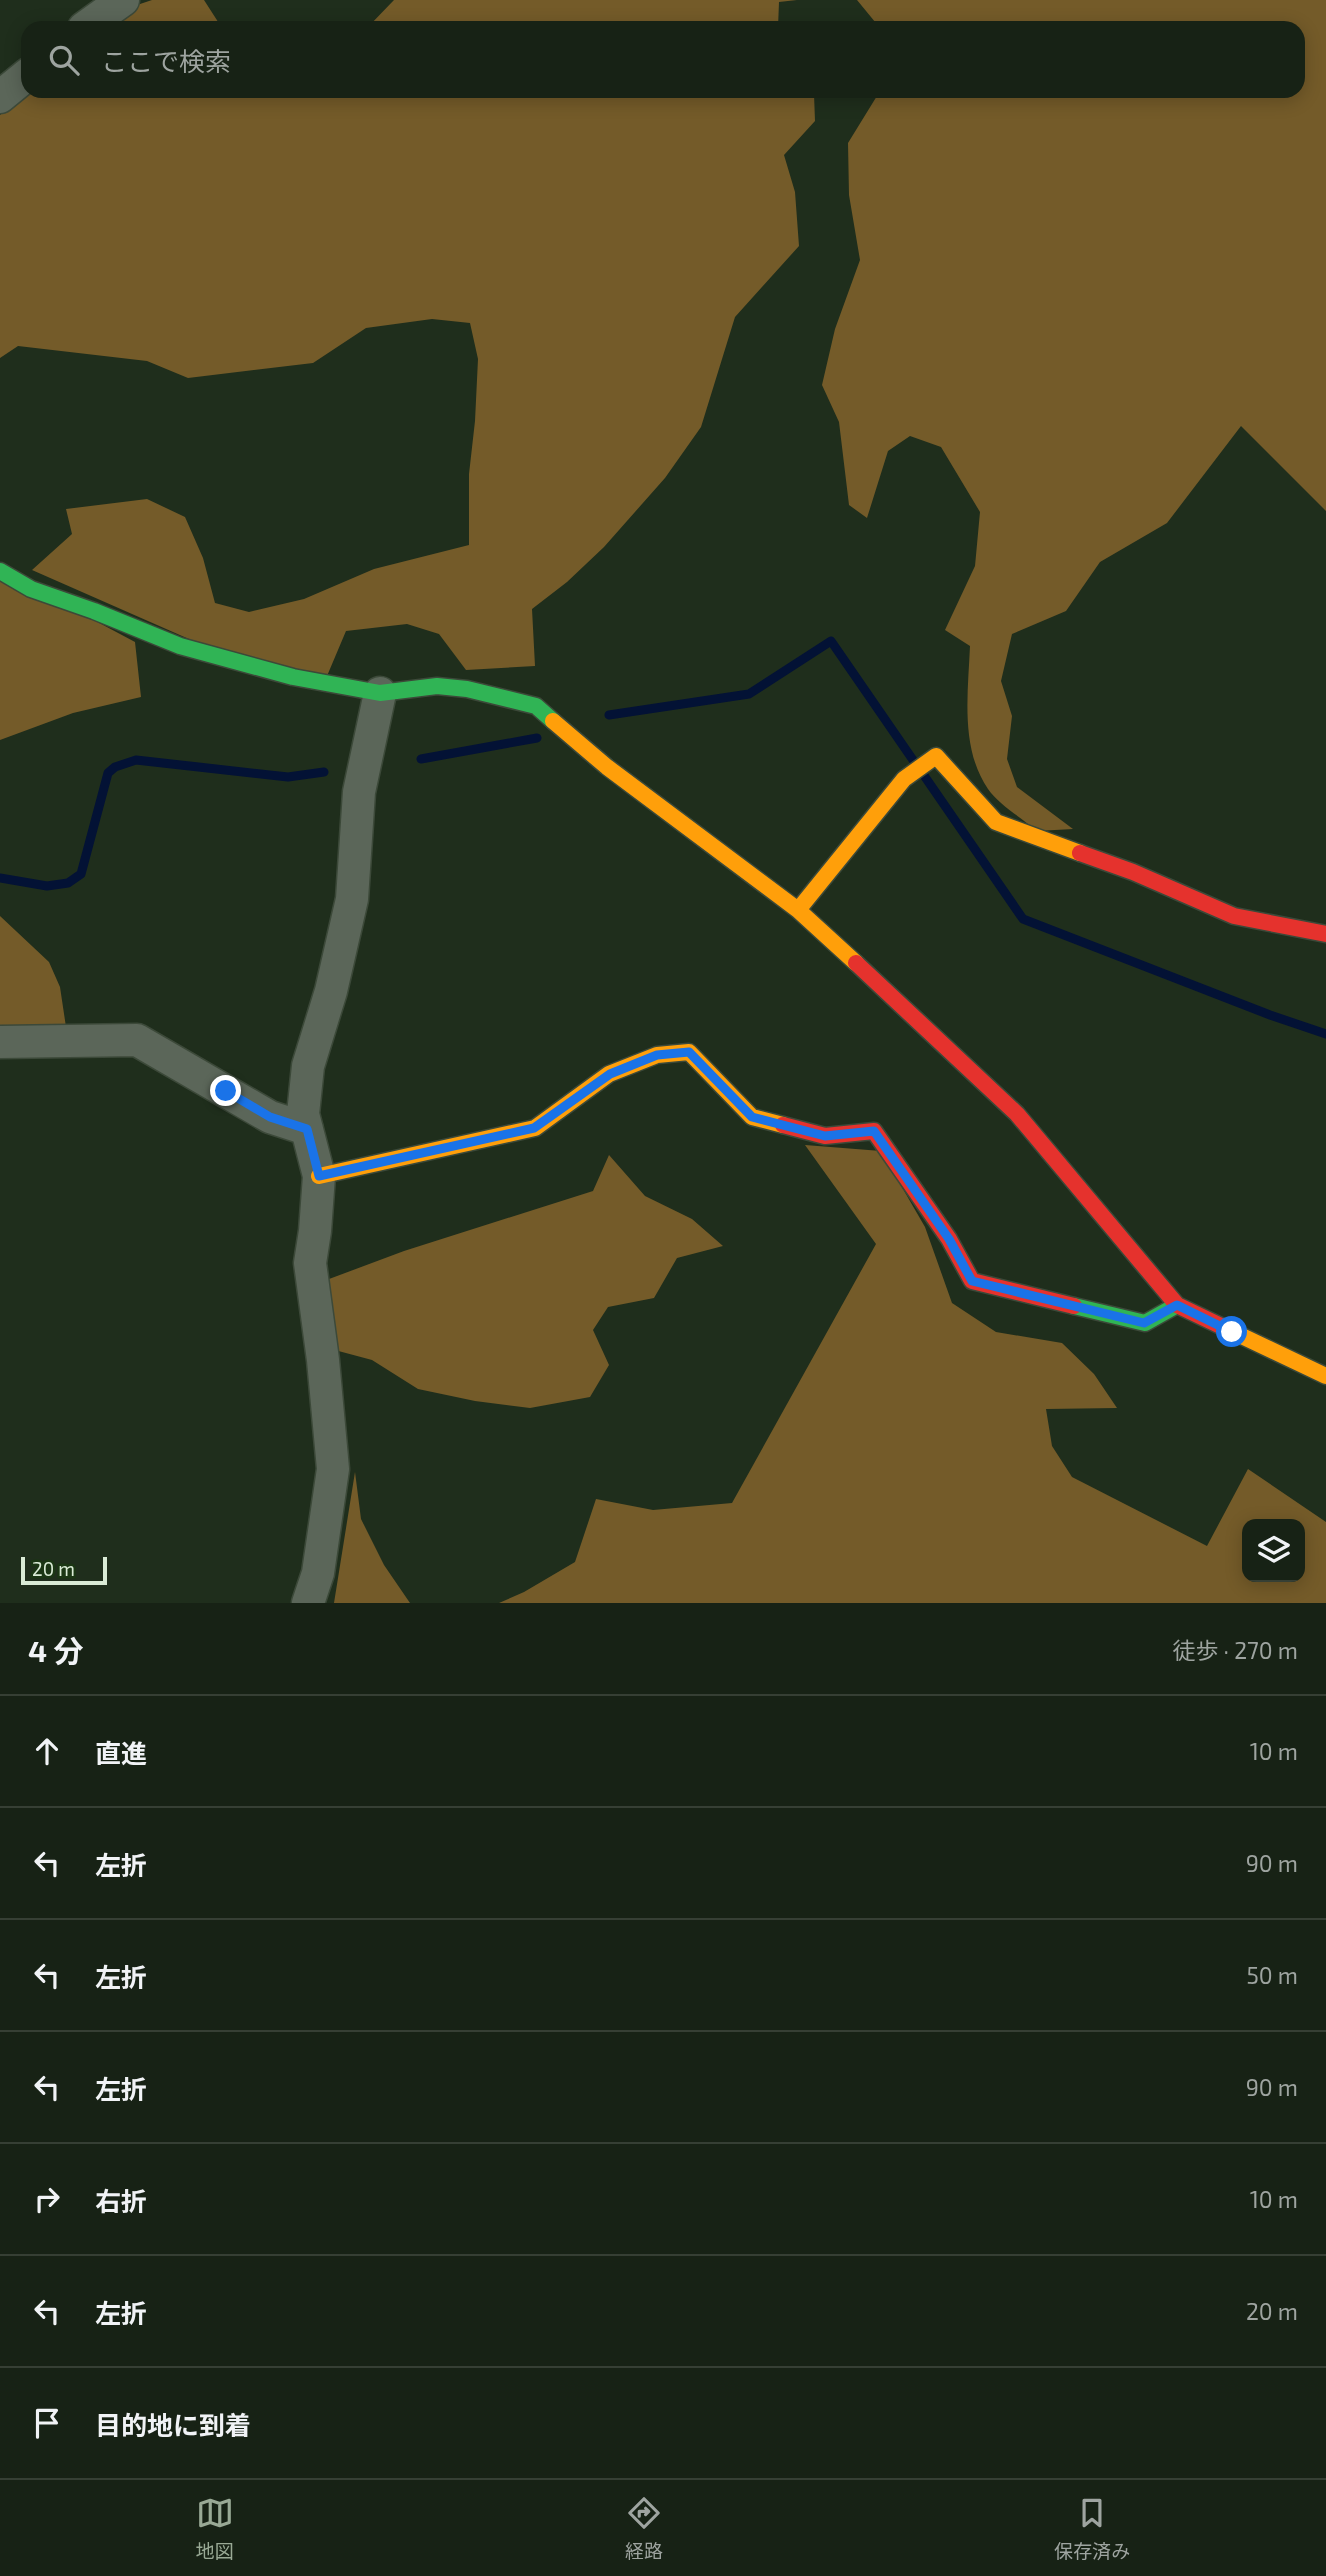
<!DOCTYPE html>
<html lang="ja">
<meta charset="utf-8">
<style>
:root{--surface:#172215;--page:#202a1e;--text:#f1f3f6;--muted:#9ea4a0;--line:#363f34;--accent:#99a995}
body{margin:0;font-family:"Exo 2","Noto Sans JP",sans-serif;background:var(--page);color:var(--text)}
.controls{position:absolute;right:21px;bottom:21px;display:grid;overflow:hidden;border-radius:14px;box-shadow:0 4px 18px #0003}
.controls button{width:63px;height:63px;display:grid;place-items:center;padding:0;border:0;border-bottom:2px solid var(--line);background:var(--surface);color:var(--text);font:35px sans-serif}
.scale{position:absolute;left:21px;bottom:18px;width:86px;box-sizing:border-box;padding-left:7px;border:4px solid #daebd6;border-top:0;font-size:19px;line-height:24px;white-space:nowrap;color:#daebd6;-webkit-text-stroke:5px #1b3614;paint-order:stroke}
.stop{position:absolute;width:21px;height:21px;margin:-16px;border:5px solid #1a73e8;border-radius:50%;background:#fff}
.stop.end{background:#1a73e8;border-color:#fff;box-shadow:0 2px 7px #0008}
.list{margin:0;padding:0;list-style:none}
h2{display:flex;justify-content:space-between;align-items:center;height:91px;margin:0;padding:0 28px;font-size:30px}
h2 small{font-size:23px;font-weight:400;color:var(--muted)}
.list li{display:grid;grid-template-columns:46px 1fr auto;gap:21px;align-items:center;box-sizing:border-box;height:112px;padding:0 28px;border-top:2px solid var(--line)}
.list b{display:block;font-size:26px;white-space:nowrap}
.list em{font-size:23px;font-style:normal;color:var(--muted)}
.icon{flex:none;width:38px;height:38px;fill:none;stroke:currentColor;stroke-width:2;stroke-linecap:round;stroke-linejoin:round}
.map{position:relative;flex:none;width:1326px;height:1603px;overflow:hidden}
.search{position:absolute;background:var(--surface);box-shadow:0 4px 18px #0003;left:21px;right:21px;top:21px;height:77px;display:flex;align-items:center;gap:18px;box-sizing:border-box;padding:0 24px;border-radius:21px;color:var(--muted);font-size:26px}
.sheet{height:875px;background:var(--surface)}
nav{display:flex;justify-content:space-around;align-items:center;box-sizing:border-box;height:98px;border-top:2px solid var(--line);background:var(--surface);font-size:19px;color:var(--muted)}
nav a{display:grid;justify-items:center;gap:4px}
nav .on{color:var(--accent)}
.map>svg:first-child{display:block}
.forest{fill:#745b29;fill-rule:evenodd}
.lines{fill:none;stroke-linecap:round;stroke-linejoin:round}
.stream{stroke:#031235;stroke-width:9}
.street-casing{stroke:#3c4939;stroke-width:35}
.fast-casing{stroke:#3c4939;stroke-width:19}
.slow-casing{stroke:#3c4939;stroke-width:19}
.jam-casing{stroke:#3c4939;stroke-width:19}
.street{stroke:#5b6659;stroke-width:32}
.fast{stroke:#30b455;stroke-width:16}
.slow{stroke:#ff9f0a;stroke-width:16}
.jam{stroke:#e5322d;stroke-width:16}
.route{stroke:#1a73e8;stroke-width:9}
</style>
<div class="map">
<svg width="1326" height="1603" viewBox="0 0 1326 1603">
<rect width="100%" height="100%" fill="#1f2e1c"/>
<path class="forest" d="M152,0H204L222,28H105L134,6Z
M394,0H797L779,2L778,28H367Z
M857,0H1326V511L1241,426L1167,523L1100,562L1066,611L1012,634L1001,681L1012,716L1007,759L1017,787L1073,829L1037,831C1022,818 999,805 988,789C960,748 968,693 970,646L945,630L975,566L980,512L941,447L910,436L888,451L867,518L849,505L839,422L822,385L835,329L860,260L849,195L848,143L880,91H1298V28H880Z
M28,90L807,91L814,94L815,121L784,155L795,192L799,246L735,317L701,427L665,478L604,547L567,582L532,609L535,666L466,670L439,634L407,624L346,631L327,676L223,654L32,570L72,534L66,509L147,499L185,517L203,558L215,603L249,612L304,599L374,569L469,545V474L475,421L478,359L470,323L432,319L366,328L313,363L188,378L147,361L18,346L0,358V115Z
M0,570L135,642L141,697L73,713L0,740Z
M0,916L49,962L60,987L66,1027L0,1032Z
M805,1145L881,1151L925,1227L952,1303L996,1332L1062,1343L1094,1374L1117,1408L1046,1409L1052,1446L1072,1477L1207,1546L1248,1469L1326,1522V1603H499L524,1592L575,1562L596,1499L653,1510L732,1503L876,1244ZM1247,1524H1300V1577H1247Z
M609,1155L645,1196L692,1219L723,1246L677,1258L654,1298L608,1307L593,1330L609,1365L590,1397L530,1408L475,1401L418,1389L372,1360L316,1345L313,1285L404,1251L593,1191Z
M355,1472L361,1519L384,1565L410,1603H334Z"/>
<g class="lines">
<path class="stream" d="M609,715L749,694L831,641L913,760
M421,759L537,738
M923,774L1023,919L1270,1015L1326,1034
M0,878L47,886L68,883L81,874L108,773L115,767L136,760L288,777L324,772"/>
<g class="street-casing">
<path id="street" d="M84,28L123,0
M0,97L28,74
M0,1042L137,1040L270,1117L307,1129
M308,1603L318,1573L333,1469L323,1360L310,1263L315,1231L319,1176L303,1114L308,1066L331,991L352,899L359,792L380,693"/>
</g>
<g class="fast-casing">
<path id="fast" d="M0,571L31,589L94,611L180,646L293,677L380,693L437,686L467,689L536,706L553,721
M1074,1306L1145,1323L1177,1305"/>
</g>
<g class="slow-casing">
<path id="slow" d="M553,721L607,767L798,910L856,963
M798,910L904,779L936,756L996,822L1080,853
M319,1176L535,1128L609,1074L657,1055L689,1052L752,1117L783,1125
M1227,1329L1326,1376"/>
</g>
<g class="jam-casing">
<path id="jam" d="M1080,853L1133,872L1234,916L1326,934
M856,963L1017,1114L1177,1305L1227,1329
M783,1125L825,1136L874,1131L949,1239L972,1281L1074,1306"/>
</g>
<use href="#street" class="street"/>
<use href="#fast" class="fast"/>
<use href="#slow" class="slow"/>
<use href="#jam" class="jam"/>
</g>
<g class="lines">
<path class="route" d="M226,1091L270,1117L307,1129L319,1176L534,1128L610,1074L657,1055L689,1052L752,1117L825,1136L874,1131L949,1239L972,1281L1144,1323L1177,1305L1232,1332"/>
</g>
</svg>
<div class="controls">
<button><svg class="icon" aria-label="layers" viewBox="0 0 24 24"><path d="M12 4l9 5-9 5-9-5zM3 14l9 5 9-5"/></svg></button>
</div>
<div class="scale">20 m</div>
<div class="stop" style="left:1232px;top:1332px"></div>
<div class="stop end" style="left:226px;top:1091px"></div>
<div class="search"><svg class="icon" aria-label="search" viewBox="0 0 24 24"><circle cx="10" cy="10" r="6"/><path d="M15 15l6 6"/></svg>ここで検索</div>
</div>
<section class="sheet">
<h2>4 分<small>徒歩 · 270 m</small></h2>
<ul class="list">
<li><svg class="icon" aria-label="ahead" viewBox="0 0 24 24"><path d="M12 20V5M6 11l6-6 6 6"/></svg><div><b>直進</b></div><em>10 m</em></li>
<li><svg class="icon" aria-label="left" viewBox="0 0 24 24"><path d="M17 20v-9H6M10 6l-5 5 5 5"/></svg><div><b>左折</b></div><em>90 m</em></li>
<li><svg class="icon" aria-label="left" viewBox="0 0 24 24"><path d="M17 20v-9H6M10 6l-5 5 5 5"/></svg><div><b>左折</b></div><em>50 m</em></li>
<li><svg class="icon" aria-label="left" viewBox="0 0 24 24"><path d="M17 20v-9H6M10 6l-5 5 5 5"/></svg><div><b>左折</b></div><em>90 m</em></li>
<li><svg class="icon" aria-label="right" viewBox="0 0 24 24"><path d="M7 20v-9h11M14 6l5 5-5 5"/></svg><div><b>右折</b></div><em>10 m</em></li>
<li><svg class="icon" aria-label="left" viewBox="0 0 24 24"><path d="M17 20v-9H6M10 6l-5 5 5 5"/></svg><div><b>左折</b></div><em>20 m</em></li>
<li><svg class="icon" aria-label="arrive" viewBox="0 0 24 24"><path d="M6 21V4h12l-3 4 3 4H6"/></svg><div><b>目的地に到着</b></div></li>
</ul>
</section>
<nav>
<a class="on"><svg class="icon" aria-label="map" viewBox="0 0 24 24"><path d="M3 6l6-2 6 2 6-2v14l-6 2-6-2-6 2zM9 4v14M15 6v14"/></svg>地図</a>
<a><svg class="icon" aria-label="directions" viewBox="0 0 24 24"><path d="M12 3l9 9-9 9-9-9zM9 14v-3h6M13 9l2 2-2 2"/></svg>経路</a>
<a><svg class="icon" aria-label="saved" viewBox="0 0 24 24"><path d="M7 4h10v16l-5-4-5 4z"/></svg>保存済み</a>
</nav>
